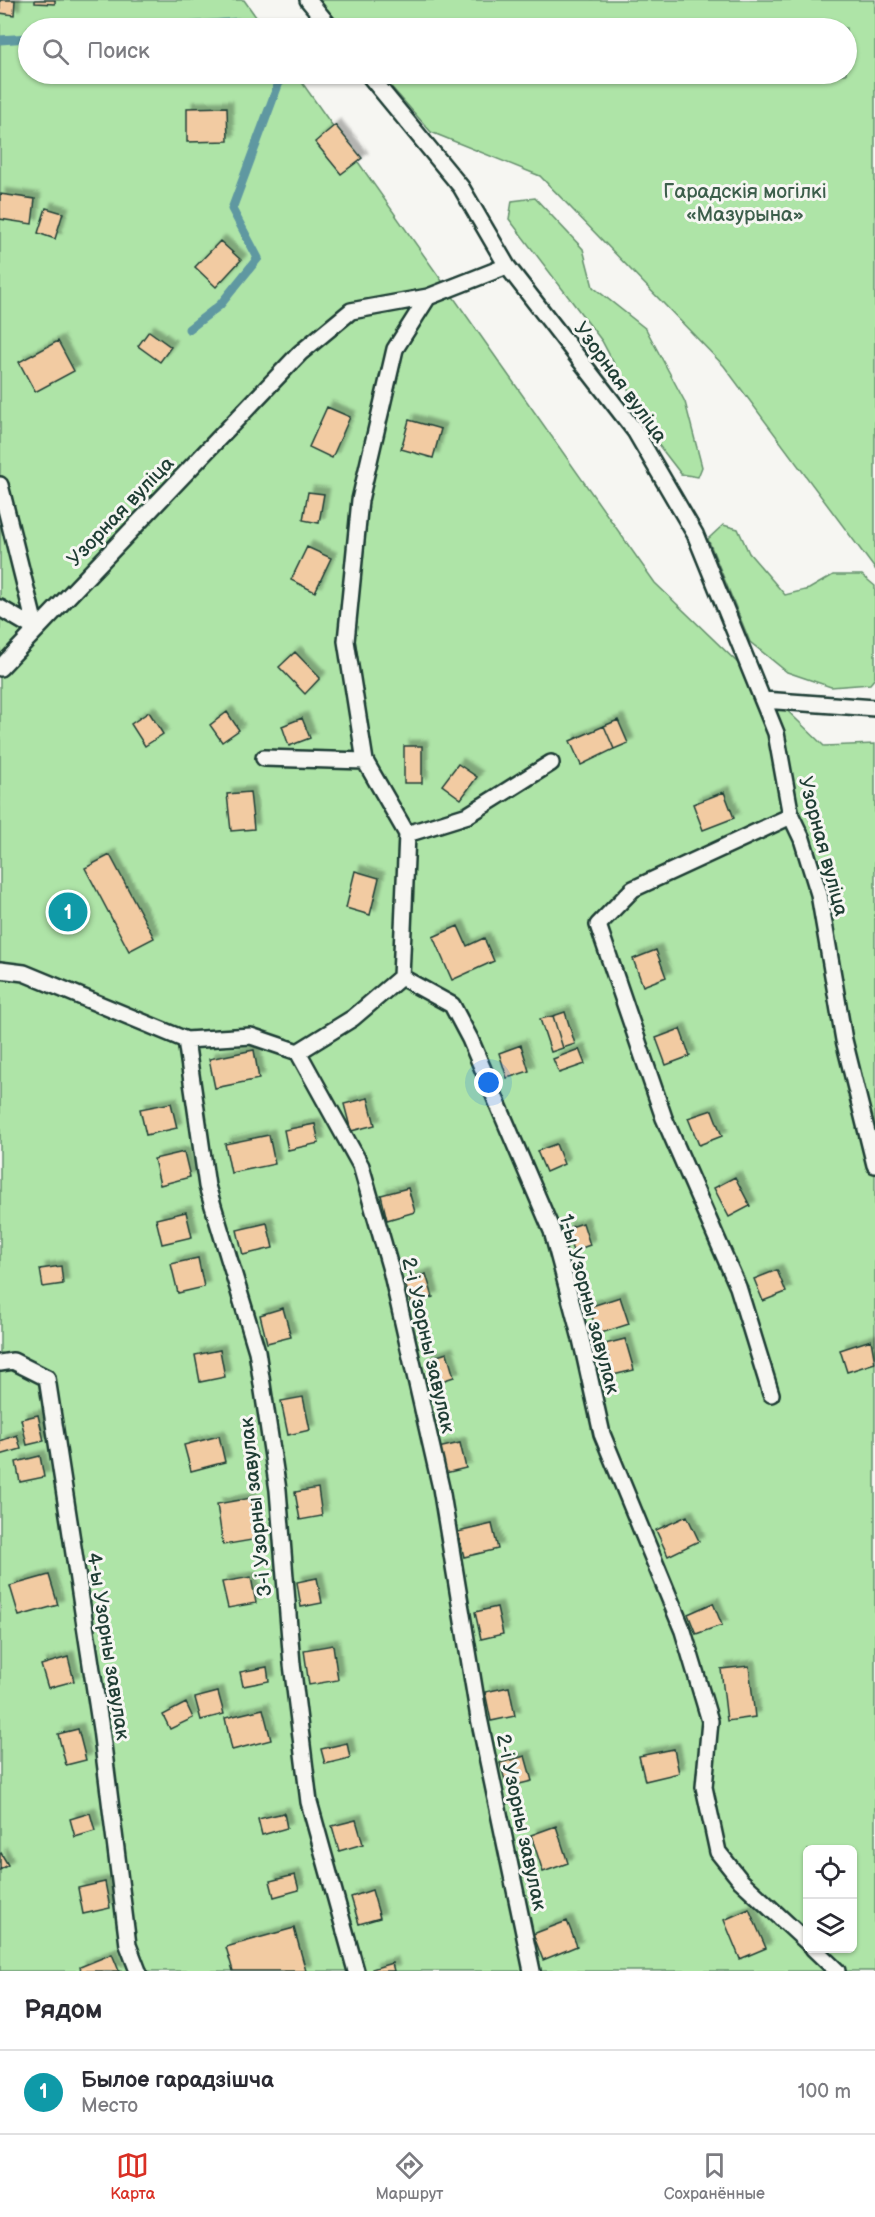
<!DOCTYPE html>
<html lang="ru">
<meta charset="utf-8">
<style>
:root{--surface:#fff;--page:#f2f2f3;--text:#2b2b33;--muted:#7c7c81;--line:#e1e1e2;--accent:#d93025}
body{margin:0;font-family:"Balsamiq Sans",sans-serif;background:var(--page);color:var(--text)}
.controls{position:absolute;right:18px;bottom:18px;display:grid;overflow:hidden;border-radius:9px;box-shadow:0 2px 4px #0004}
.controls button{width:54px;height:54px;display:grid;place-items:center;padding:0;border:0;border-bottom:2px solid var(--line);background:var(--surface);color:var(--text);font:30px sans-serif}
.you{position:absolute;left:489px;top:1083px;width:21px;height:21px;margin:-15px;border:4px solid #fff;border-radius:50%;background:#1a73e8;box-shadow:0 0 0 9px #1a73e833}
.badge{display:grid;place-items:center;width:39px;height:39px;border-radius:50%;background:var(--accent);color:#fff;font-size:20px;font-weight:700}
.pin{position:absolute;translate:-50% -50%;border:3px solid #fff;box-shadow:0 2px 6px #0006}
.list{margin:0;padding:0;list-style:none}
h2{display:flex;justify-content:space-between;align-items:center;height:78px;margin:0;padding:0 24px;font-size:26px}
h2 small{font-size:20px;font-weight:400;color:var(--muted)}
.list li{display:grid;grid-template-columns:39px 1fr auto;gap:18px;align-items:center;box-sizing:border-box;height:84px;padding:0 24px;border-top:2px solid var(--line)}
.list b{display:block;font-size:22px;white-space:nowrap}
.list p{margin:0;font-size:20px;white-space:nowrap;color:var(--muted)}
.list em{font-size:20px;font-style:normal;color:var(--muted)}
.icon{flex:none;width:33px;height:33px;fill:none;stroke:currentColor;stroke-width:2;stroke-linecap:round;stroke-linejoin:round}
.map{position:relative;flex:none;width:875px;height:1971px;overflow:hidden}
.search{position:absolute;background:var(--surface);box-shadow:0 2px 4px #0004;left:18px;right:18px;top:18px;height:66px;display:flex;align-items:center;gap:15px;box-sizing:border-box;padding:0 21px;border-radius:33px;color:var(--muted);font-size:22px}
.sheet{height:162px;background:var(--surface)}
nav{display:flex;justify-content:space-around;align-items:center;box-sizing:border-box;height:84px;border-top:2px solid var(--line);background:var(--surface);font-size:16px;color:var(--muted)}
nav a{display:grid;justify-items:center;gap:3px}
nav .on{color:var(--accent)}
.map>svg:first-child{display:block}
.green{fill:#aee4a7;stroke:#66906e;stroke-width:1.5;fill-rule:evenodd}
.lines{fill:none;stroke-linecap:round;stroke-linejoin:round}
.stream{stroke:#5f98a1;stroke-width:9}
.building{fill:#f2cba2;stroke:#1f3d34;stroke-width:1.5;filter:url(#shadow)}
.service-casing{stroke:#1f3d34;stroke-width:20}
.service{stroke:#f6f6f2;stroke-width:15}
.labels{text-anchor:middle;stroke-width:6;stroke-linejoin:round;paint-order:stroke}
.park-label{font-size:20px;fill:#3c5e4b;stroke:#f6f6f2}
.street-label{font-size:20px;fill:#1f3d34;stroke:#f6f6f2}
</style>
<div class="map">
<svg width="875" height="1971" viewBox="0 0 875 1971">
<defs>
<filter id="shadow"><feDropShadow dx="5.5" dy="-5.5" stdDeviation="1.5" flood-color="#0004"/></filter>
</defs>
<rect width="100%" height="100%" fill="#f6f6f2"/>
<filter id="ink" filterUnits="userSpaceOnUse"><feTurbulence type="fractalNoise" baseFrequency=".0167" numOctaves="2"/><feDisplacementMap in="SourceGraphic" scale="12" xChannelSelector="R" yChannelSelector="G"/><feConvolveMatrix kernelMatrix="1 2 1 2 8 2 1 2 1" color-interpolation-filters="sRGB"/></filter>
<g filter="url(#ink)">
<path class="green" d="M0,0H244L264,28H28V74H296L655,583L824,746L875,744V1971H0ZM808,1850H852V1948H808Z
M315,0H875V569L724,366L540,176L431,132L380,74H846V28H340Z
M535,198L583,249L593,287L646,329L685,402L702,467L698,477L681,474L654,439L602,341L509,219L512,201Z
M723,525L738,529L749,553L785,595L809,589L833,575H862L875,586V678L870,684L831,687L787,672L750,642L708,539Z"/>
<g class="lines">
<path class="stream" d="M156,28L238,22L243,28
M0,40L28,38
M189,329L220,305L258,258L232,209L281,77L278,74"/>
</g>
<path class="building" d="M0,0H15L14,15L0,13Z
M35,0H55V4L35,3Z
M227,107L228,141L187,142V108Z
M335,125L362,158L341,174L315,142Z
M0,194L35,199L32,224L0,219Z
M46,208L63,213L55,239L38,233Z
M220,241L241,260L216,287L195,267Z
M149,331L171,347L160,362L138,346Z
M58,341L74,371L35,392L19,362Z
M327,407L350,417L332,458L309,447Z
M409,420L441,429L433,458L401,449Z
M308,492L324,494L319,523L303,520Z
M307,547L331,558L315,592L291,580Z
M295,652L320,678L305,694L279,667Z
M149,712L163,734L145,746L131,724Z
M227,712L239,730L222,742L210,725Z
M302,718L310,738L289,746L282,726Z
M618,720L628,743L614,749L604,726Z
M604,726L614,749L581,765L570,741Z
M404,746H422V783H404Z
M458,764L477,777L461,799L442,785Z
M250,792L254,829L231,831L227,794Z
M724,792L734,818L703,830L693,804Z
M110,855L154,938L129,951L85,868Z
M355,871L379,878L370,915L346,908Z
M458,926L467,946L484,938L494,961L452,980L433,937Z
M656,950L666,977L643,986L633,959Z
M565,1012L575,1044L563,1048L553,1016Z
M553,1016L563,1048L551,1052L540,1019Z
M680,1029L690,1056L666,1065L656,1038Z
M521,1045L529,1071L507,1078L499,1053Z
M579,1049L585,1064L559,1073L553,1059Z
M254,1050L259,1079L215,1088L209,1059Z
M368,1098L375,1125L351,1131L344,1104Z
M171,1103L177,1128L146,1135L140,1109Z
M712,1110L722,1136L699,1145L688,1118Z
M315,1124L319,1143L288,1150L284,1130Z
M269,1135L275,1164L231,1173L225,1144Z
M556,1144L564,1164L546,1172L537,1151Z
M184,1152L190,1177L160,1185L154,1159Z
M735,1177L750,1206L729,1217L714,1188Z
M408,1188L415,1212L387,1220L381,1195Z
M186,1212L192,1237L162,1244L156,1219Z
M267,1223L273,1248L243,1255L237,1230Z
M583,1223L590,1245L573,1251L565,1229Z
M198,1258L204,1287L178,1293L171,1264Z
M61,1266L63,1284L43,1287L40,1269Z
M777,1270L786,1292L763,1301L754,1279Z
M426,1274L433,1297L412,1304L404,1281Z
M620,1297L629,1324L598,1334L589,1307Z
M283,1308L291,1337L267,1343L260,1315Z
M625,1339L634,1370L613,1375L605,1344Z
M871,1340L875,1363L847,1372L840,1350Z
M220,1350L225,1377L200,1382L195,1355Z
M447,1353L454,1377L435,1383L428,1359Z
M303,1397L310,1430L288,1435L281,1401Z
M38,1415L44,1441L27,1445L21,1419Z
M17,1435L21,1449L0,1455V1441Z
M219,1436L225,1462L191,1471L184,1445Z
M460,1443L466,1468L445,1473L438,1448Z
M40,1456L44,1477L20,1482L16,1462Z
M318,1488L322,1516L300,1520L295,1492Z
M251,1498L258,1539L223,1545L217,1504Z
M687,1516L699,1541L668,1556L656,1530Z
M492,1524L498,1549L464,1557L458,1532Z
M49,1575L58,1605L19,1616L10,1586Z
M251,1577L256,1603L228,1608L222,1582Z
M317,1578L322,1603L301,1607L297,1582Z
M713,1603L722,1625L696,1634L688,1614Z
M497,1607L503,1634L481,1639L475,1612Z
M333,1645L338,1680L309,1685L304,1650Z
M68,1657L74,1681L48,1688L41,1665Z
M749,1666L755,1717L727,1721L721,1669Z
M267,1667L269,1681L243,1686L240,1672Z
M509,1687L515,1716L491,1721L485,1692Z
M218,1692L224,1714L201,1720L195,1698Z
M186,1703L193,1718L170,1729L163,1715Z
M263,1709L271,1740L232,1750L225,1718Z
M78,1729L86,1760L66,1765L58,1734Z
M347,1743L350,1758L325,1764L321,1749Z
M674,1749L679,1773L645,1781L639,1756Z
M525,1756L532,1781L507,1787L500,1763Z
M90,1813L95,1831L75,1837L70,1819Z
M284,1813L287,1828L262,1835L258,1819Z
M356,1820L363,1844L339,1851L332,1826Z
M556,1826L568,1863L543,1872L531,1835Z
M1,1853L8,1865L0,1870V1854Z
M295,1875L299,1890L274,1897L270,1881Z
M105,1882L110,1908L83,1914L78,1888Z
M372,1890L380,1918L359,1924L351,1897Z
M749,1909L766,1948L740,1959L724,1920Z
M567,1921L577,1946L543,1960L533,1934Z
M294,1928L306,1971H233L226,1947Z
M112,1954L119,1971H81L80,1967Z
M392,1963L394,1971H372V1969Z"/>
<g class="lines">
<g class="service-casing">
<path id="service" d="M308,0L331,28
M368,74L461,187L507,266L635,431L695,534L776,733L791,816L802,839L819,894L844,1040L875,1165
M428,297L395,349L360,500L346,641L365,761L407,834L401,977L452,1005L470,1039L552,1231L581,1339L602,1434L683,1631L710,1721L704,1787L718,1852L741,1881L808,1943
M0,485L36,629
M0,608L36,629
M0,668L300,353L351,311L428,297L507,266
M763,700L875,708
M264,758L365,761
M407,834L468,815L551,763
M0,970L24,973L186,1040L251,1036L298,1052L361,1166L391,1270L441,1488L479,1718L532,1971
M186,1040L207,1186L257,1351L278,1490L292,1664L309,1802L356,1971
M298,1052L353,1018L401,977
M0,1363L13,1361L47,1378L101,1729L128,1945L138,1971
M771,1394L738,1287L664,1118L598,925L633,889L791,816
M813,1948L837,1971"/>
</g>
<use href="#service" class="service"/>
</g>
</g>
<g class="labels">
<g class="park-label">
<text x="745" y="198">Гарадскія могілкі<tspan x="745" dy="23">«Мазурына»</tspan></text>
</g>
<g class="street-label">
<text transform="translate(621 382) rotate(54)" y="7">Узорная вуліца</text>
<text transform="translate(120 511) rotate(-46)" y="7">Узорная вуліца</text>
<text transform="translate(824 846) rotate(75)" y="7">Узорная вуліца</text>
<text transform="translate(590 1304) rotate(75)" y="7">1-ы Узорны завулак</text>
<text transform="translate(429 1345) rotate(77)" y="7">2-і Узорны завулак</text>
<text transform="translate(255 1507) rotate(-96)" y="7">3-і Узорны завулак</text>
<text transform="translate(109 1646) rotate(81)" y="7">4-ы Узорны завулак</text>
<text transform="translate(522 1822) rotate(78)" y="7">2-і Узорны завулак</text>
</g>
</g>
</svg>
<div class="controls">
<button><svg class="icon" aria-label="locate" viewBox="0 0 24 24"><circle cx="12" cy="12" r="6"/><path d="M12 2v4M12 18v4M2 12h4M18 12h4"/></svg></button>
<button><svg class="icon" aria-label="layers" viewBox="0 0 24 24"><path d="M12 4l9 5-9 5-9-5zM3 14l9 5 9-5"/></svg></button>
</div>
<div class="you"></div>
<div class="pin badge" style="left:68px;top:912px;background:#0f9aa8">1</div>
<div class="search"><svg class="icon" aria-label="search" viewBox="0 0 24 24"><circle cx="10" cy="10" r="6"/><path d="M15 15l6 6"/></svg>Поиск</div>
</div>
<section class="sheet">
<h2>Рядом<small></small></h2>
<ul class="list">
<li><span class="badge" style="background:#0f9aa8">1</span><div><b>Былое гарадзішча</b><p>Место</p></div><em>100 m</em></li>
</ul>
</section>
<nav>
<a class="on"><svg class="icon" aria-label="map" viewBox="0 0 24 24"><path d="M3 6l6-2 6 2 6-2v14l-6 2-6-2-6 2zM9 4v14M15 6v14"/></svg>Карта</a>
<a><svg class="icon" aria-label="directions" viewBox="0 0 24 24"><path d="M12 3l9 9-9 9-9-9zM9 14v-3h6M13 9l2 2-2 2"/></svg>Маршрут</a>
<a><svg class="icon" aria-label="saved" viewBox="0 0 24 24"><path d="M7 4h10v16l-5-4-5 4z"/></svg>Сохранённые</a>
</nav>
